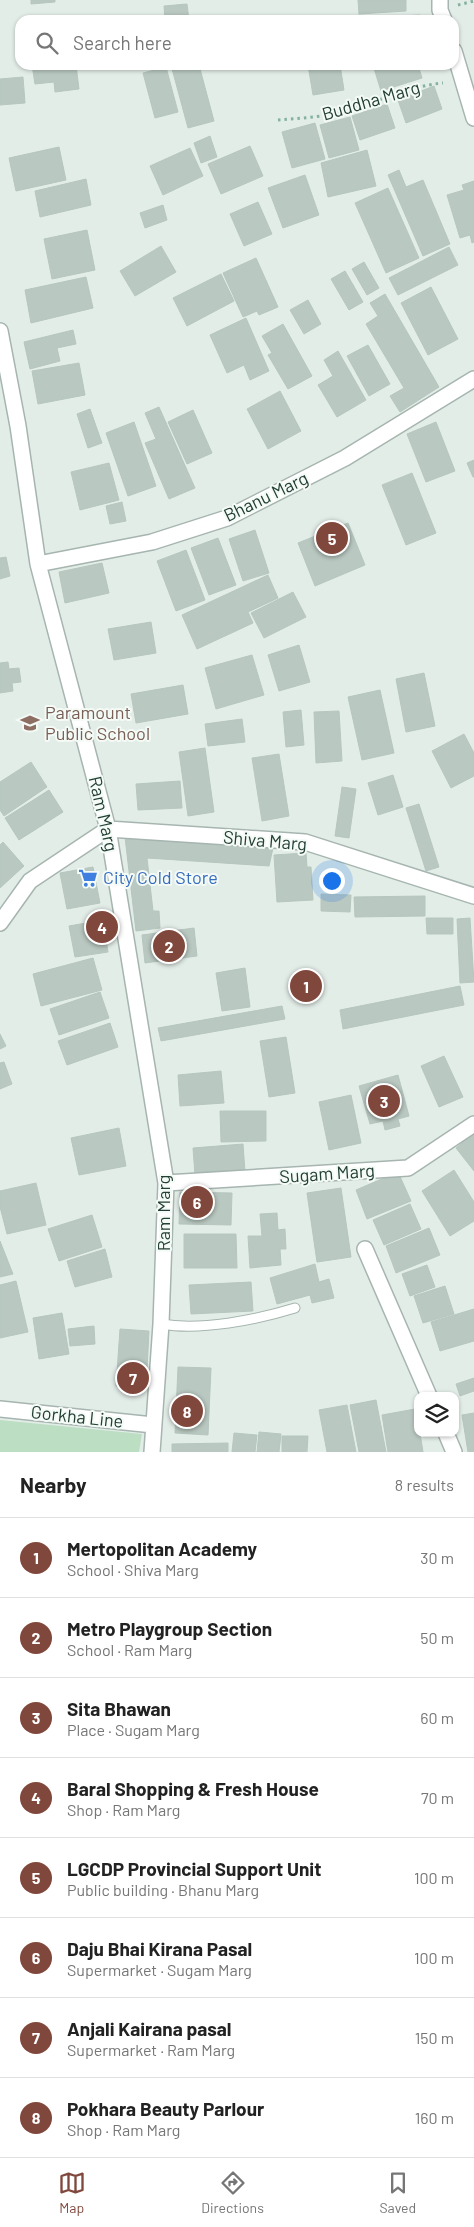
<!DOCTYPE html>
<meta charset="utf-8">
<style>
:root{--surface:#fff;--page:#f6f6f6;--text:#222;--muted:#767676;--line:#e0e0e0;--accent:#80483c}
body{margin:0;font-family:Barlow,sans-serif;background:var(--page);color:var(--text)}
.controls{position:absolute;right:15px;bottom:15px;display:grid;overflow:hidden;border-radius:10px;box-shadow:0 1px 4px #0004}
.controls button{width:45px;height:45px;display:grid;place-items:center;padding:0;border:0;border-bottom:1px solid var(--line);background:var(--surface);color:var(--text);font:25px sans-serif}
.you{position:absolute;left:331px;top:880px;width:18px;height:18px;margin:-12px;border:4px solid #fff;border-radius:50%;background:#1a73e8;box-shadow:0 0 0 8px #1a73e833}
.badge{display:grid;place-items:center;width:32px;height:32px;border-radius:50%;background:var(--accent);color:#fff;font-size:16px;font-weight:700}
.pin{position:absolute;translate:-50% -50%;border:2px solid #fff;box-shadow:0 1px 5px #0006}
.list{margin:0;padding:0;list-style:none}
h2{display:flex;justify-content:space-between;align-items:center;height:65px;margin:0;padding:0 20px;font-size:21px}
h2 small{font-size:16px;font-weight:400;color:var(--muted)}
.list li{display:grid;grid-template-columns:32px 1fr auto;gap:15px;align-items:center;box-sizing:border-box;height:80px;padding:0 20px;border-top:1px solid var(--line)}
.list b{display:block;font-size:19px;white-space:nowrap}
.list p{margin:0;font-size:16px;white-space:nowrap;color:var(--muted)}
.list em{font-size:16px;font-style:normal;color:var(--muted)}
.icon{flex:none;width:28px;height:28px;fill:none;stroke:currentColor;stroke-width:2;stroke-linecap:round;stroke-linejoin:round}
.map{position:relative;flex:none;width:474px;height:1452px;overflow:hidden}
.search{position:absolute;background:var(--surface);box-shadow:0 1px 4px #0004;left:15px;right:15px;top:15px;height:55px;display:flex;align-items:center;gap:12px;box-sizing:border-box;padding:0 18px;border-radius:15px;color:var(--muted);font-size:19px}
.sheet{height:705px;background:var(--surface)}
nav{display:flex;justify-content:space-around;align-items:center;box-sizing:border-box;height:70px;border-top:1px solid var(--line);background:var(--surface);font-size:14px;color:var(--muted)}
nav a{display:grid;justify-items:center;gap:2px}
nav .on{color:var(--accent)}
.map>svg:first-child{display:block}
.green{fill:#bcdec3}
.building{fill:#b9c8c1;stroke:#b6c7bf}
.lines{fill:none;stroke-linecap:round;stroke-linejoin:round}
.service-casing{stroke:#a6b5af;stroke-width:11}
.minor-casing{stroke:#a6b5af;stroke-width:18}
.path{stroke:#84b1a0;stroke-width:3;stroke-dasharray:2.5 4;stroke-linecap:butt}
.service{stroke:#fff;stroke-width:9}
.minor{stroke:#fff;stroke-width:15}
.labels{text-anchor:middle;stroke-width:4;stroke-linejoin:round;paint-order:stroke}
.street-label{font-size:18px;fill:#233f35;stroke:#f4faf6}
.education-label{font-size:18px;fill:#785e54;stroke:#f4faf6;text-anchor:start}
.shop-label{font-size:18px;fill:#366cbe;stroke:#f4faf6;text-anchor:start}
</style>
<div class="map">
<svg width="474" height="1452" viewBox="0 0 474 1452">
<rect width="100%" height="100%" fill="#e3ede8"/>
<path class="green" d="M0,1420L142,1434L139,1452H0Z"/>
<path class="building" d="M31,0H55V2L31,4Z
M358,0H406V11L359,14Z
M187,4L189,20H165L164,6Z
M420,15V20H366V18Z
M32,65H76L79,89L55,92L54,82L35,84Z
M171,65H199L214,121L188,128Z
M308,65H340L344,90L313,95Z
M373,65H418L422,78L381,91Z
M166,67L178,112L155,118L143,73Z
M23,77L25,103L0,105V79Z
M434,86L442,109L406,123L398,100Z
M387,104L395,128L360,140L352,116Z
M350,117L359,150L329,158L320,125Z
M315,123L325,159L292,168L282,132Z
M210,136L217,157L201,163L194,143Z
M250,146L263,176L221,194L208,164Z
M59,147L66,180L16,191L9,158Z
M190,148L203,176L163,195L150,166Z
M367,150L376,186L328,197L321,163Z
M399,170L406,187L423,180L450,244L423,256L388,175Z
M305,175L319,215L283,228L268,188Z
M86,179L91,205L40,217L35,191Z
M474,181V242L472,243L470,235L460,238L447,195L464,190L462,185Z
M388,188L419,258L386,273L355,203Z
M258,202L272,234L244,246L230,214Z
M163,205L167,220L145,228L140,213Z
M87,230L95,270L52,279L44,239Z
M161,246L176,272L135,296L120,271Z
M449,247L458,265L398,295L389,278Z
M256,258L278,307L259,315L257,311L243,317L223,273Z
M364,262L379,288L367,295L352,269Z
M345,271L363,302L349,310L331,279Z
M221,274L234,301L187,326L173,298Z
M86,277L93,308L31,323L25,290Z
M431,287L458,339L428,355L401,303Z
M385,294L439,387L400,412L390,396L404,388L366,324L378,316L370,303Z
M308,300L321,324L304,334L290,310Z
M246,318L269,371L250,380L244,365L227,373L210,335Z
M283,324L312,376L288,389L268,355L272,353L262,336Z
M73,330L76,344L57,348L60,361L30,369L24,342Z
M368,345L390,384L369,396L347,356Z
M338,351L366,400L337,417L318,385L333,376L324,360Z
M79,363L85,395L38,404L32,371Z
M280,391L301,431L268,449L247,409Z
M159,407L195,488L169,499L145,443L156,439L145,413Z
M90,409L102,443L88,448L77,414Z
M193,410L212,453L187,464L168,422Z
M134,422L156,486L128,496L106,433Z
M436,422L455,471L426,482L407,434Z
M474,460V477H473L467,463Z
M109,463L119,500L80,510L71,472Z
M412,473L436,533L406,545L382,485Z
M122,502L126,521L110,524L106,506Z
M348,523L365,565L315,586L298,543Z
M255,530L269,573L243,581L229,539Z
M218,538L236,585L209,595L191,548Z
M186,550L205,600L176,611L157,561Z
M6,557L10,576L0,579V558Z
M102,563L109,593L65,603L59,572Z
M268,575L278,598L248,612L253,623L197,649L182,615Z
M293,592L306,617L264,638L251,613Z
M151,622L156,653L114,660L108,629Z
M299,645L310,682L279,691L268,655Z
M252,655L264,695L216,709L205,668Z
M8,662L9,669L19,668L21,682L12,683L13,691L0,693V663Z
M424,673L435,726L406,732L396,679Z
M183,685L188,714L136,723L131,694Z
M380,690L394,753L362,760L348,697Z
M301,710L304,745L286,747L283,712Z
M339,711L342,761L316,763L314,712Z
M242,719L245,742L208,746L205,724Z
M464,734L474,753V776L451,788L432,751Z
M205,748L214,812L188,816L179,752Z
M279,754L289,816L262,821L252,758Z
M31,762L47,787L4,816L0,810V782Z
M393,775L403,807L378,815L368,783Z
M180,781L182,808L138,810L136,784Z
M342,787L356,789L349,838L335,836Z
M49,790L63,812L19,840L5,818Z
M419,804L439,867L426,871L406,808Z
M125,837L273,848L269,866L147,858L153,911H159L160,928L136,931Z
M3,842L24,866L0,888V845Z
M306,853L307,867H311L313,900L277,902L274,855Z
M93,867L100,903L67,909L60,873Z
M321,894L351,895L350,912L321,911Z
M425,896V916L355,917L354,897Z
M426,918H453V934H427Z
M470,918L474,982L460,983L457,919Z
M103,920L108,952L75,957L69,926Z
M194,928L197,956L145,963L142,935Z
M93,958L102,990L41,1006L33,974Z
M245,968L250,1007L222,1011L216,973Z
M460,986L464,1005L343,1029L340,1010Z
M100,992L109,1018L59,1035L50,1009Z
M282,1006L285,1019L161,1041L158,1028Z
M110,1023L118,1047L67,1065L58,1041Z
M0,1034L6,1046L0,1049Z
M286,1037L295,1093L269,1097L260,1041Z
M444,1056L463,1097L439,1107L421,1066Z
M4,1062L12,1084L0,1089V1063Z
M221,1071L224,1103L180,1106L178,1075Z
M398,1075L409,1116L398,1119L400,1126L385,1130L383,1121L370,1124L359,1086Z
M351,1095L361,1143L329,1150L319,1102Z
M220,1111H266V1141L221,1142Z
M119,1128L126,1166L79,1175L71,1138Z
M474,1133V1171L456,1148Z
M243,1144L245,1172L195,1175L193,1148Z
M454,1170L474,1202V1221L450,1236L422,1191Z
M398,1172L411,1201L367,1219L356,1190Z
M36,1183L46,1225L7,1234L0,1207V1191Z
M341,1188L351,1257L317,1262L307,1193Z
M180,1192L232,1193L231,1225L179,1224Z
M410,1204L421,1229L384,1245L373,1220Z
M277,1213L278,1230L285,1229L286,1249H280L281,1265L250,1268L248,1236H262L260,1214Z
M92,1215L102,1247L59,1261L48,1229Z
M429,1228L440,1255L396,1273L386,1246Z
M184,1234H236L237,1268H184Z
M0,1241L13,1274L0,1277Z
M105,1249L112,1277L75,1287L67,1261Z
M315,1264L319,1282L329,1279L334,1298L312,1303L310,1295L277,1304L270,1278Z
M427,1265L435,1287L410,1296L402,1274Z
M16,1281L28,1332L0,1338V1285Z
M251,1282L253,1311L191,1314L189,1285Z
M445,1286L454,1314L423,1323L414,1296Z
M474,1309V1341L440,1351L431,1322Z
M62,1313L69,1354L39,1359L33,1318Z
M94,1326L95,1344L70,1346L68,1329Z
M120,1329L149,1331L146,1388L116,1386Z
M178,1367L211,1368L208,1435L175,1433Z
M474,1378V1391L460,1396L456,1384Z
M376,1400L386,1452H359L350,1405Z
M347,1405L356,1452H327L319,1410Z
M415,1409L418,1433H420L423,1452H388L382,1415Z
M474,1413V1452H468L462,1415Z
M259,1432L281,1434L279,1452H257Z
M234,1433L257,1435L255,1452H232Z
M282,1436H308L307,1452H282Z
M228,1443V1452H172V1444Z"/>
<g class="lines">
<g class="service-casing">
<path id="service" d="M161,1324C201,1331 256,1320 295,1308"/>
</g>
<g class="minor-casing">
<path id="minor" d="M440,0V10L444,20
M454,51L474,118
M0,331L18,426L38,564L108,829L166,1183L161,1324L152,1452
M38,564L152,542L227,518L345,458L474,379
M0,923L30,881L108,829L305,842L474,896
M166,1183L408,1168L474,1124
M365,1249L429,1396
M0,1409L153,1425
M446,1433L454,1452"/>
</g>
<path class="path" d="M458,5L474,1
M278,120C302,118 327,117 350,110C382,100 410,86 443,83"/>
<use href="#service" class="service"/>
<use href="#minor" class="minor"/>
</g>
<defs>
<g id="school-bare" transform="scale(1.5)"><path d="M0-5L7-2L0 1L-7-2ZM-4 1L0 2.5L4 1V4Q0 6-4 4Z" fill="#8d6e63" stroke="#f4faf6" stroke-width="2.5" paint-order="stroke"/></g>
<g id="supermarket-bare" transform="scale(1.5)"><path d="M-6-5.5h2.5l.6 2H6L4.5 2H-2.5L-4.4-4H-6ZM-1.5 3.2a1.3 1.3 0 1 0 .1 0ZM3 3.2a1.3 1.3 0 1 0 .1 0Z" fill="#3f7fe0" stroke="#f4faf6" stroke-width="2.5" paint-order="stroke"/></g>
</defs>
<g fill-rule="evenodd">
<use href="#school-bare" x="30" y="723"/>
<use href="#supermarket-bare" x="88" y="878"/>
</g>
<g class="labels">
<g class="street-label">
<text transform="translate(371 101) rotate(-16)" y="6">Buddha Marg</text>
<text transform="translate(266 497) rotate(-26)" y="6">Bhanu Marg</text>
<text transform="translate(103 814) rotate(77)" y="6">Ram Marg</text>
<text transform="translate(265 841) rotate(5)" y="6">Shiva Marg</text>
<text transform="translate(327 1174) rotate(-4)" y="6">Sugam Marg</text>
<text transform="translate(164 1213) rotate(-90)" y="6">Ram Marg</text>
<text transform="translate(77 1417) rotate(6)" y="6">Gorkha Line</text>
</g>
<g class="education-label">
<text x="45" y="719">Paramount<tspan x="45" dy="21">Public School</tspan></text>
</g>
<g class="shop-label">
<text x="103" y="884">City Cold Store</text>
</g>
</g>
</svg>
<div class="controls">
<button><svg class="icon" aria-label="layers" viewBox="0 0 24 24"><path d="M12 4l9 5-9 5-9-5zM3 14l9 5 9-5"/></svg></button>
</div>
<div class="you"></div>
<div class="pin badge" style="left:306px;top:986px">1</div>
<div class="pin badge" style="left:169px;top:946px">2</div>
<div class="pin badge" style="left:384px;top:1101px">3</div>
<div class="pin badge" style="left:102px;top:927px">4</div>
<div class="pin badge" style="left:332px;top:538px">5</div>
<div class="pin badge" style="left:197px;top:1202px">6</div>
<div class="pin badge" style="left:133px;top:1378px">7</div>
<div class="pin badge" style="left:187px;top:1411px">8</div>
<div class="search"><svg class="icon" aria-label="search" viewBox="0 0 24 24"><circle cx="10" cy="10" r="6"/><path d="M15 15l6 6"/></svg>Search here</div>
</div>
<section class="sheet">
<h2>Nearby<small>8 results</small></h2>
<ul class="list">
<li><span class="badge">1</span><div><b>Mertopolitan Academy</b><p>School · Shiva Marg</p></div><em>30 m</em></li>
<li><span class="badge">2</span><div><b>Metro Playgroup Section</b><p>School · Ram Marg</p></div><em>50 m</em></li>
<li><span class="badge">3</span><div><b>Sita Bhawan</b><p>Place · Sugam Marg</p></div><em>60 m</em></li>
<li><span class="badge">4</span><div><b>Baral Shopping &amp; Fresh House</b><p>Shop · Ram Marg</p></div><em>70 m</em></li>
<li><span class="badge">5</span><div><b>LGCDP Provincial Support Unit</b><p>Public building · Bhanu Marg</p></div><em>100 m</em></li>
<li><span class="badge">6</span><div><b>Daju Bhai Kirana Pasal</b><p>Supermarket · Sugam Marg</p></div><em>100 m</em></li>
<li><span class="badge">7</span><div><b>Anjali Kairana pasal</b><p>Supermarket · Ram Marg</p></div><em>150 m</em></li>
<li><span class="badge">8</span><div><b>Pokhara Beauty Parlour</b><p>Shop · Ram Marg</p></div><em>160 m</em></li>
</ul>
</section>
<nav>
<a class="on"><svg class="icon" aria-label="map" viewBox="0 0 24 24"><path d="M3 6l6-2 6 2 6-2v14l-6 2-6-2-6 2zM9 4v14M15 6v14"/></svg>Map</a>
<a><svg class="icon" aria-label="directions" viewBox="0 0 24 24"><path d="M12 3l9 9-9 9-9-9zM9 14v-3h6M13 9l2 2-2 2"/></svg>Directions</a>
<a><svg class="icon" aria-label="saved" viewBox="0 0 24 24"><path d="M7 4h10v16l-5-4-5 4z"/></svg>Saved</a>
</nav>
